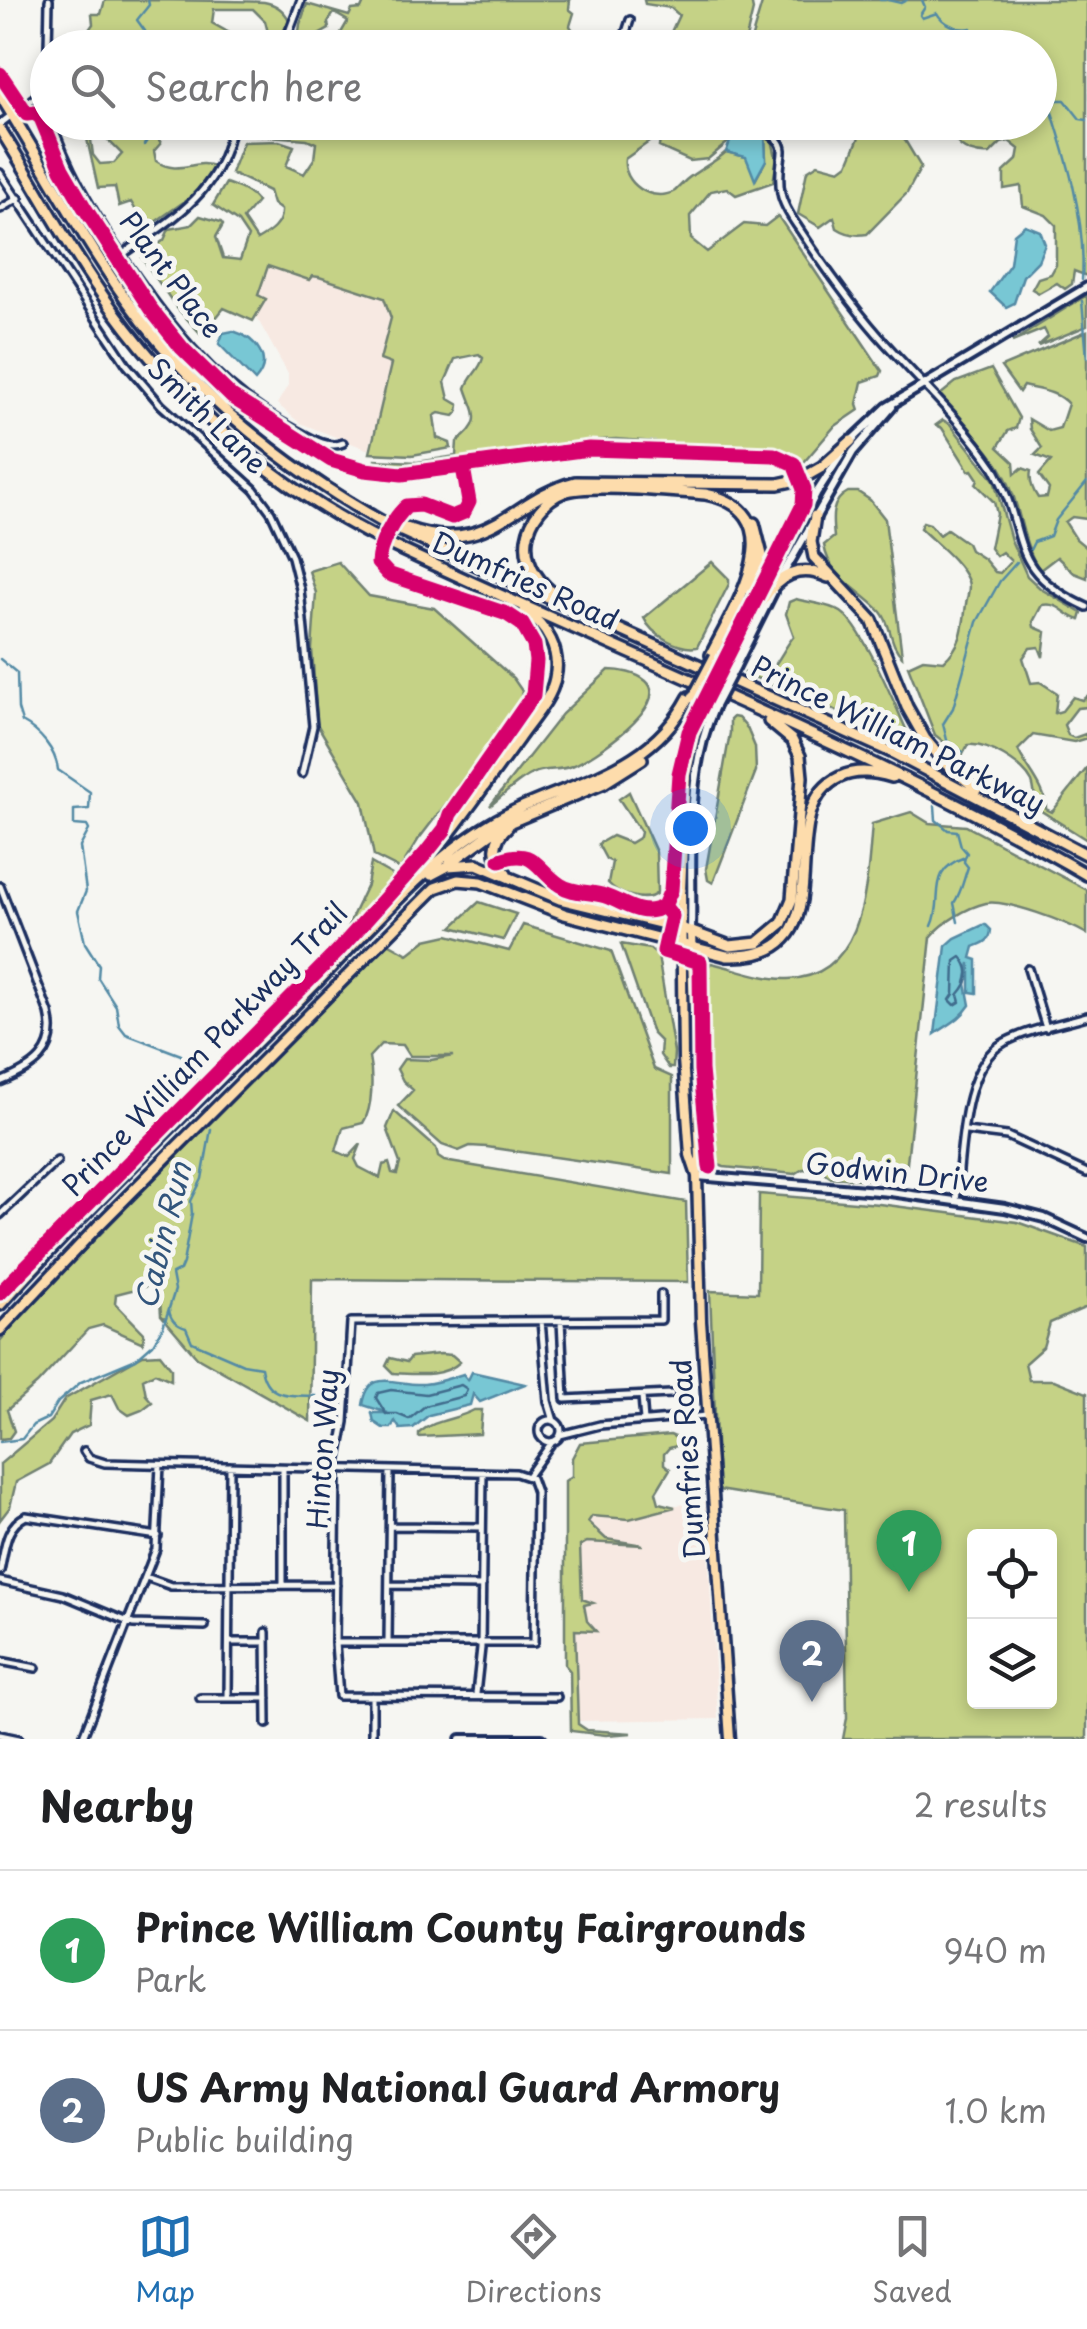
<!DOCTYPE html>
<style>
:root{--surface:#fff;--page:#f2f2f2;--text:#202124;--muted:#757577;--line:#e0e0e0;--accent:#1f6fb2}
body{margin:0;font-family:"Playpen Sans",sans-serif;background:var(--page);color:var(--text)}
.controls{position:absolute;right:30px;bottom:30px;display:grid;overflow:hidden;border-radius:10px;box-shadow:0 5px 15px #0003}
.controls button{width:90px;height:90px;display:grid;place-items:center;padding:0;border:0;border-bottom:2px solid var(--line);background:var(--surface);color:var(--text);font:50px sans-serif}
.you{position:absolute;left:690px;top:828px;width:35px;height:35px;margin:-25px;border:8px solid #fff;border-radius:50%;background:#1a73e8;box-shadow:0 0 0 15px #1a73e833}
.badge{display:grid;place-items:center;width:65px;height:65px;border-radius:50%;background:var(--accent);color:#fff;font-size:32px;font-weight:700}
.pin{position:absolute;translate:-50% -82px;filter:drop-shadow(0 2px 5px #0008)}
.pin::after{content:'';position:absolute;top:52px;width:35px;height:30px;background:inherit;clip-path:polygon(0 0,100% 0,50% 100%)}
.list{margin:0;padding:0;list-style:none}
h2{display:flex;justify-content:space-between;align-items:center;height:130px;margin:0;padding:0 40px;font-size:42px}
h2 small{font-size:32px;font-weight:400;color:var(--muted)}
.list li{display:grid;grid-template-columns:65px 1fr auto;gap:30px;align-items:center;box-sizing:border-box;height:160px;padding:0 40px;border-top:2px solid var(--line)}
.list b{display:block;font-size:38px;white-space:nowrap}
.list p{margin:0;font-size:32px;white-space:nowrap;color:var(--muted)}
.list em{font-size:32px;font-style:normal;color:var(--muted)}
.icon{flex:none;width:55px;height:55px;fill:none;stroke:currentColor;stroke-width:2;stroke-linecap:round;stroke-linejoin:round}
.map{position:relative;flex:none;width:1087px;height:1739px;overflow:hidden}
.search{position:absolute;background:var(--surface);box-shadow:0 5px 15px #0003;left:30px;right:30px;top:30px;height:110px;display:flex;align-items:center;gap:25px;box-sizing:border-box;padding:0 35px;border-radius:55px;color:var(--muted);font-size:38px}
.sheet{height:450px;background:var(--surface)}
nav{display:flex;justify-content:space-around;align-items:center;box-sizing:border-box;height:140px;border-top:2px solid var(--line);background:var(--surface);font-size:28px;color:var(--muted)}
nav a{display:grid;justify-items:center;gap:5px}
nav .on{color:var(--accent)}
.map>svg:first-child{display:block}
.built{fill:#f7e9e2}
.green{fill:#c5d286;stroke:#708072;stroke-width:2.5;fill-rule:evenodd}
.water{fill:#78c7d4;stroke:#538aa5;stroke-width:2.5}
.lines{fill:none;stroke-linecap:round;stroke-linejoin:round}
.shore{stroke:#406c8d;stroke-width:2.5}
.stream{stroke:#538aa5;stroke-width:2.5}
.street-casing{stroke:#1b2f5e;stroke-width:12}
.secondary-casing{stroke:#1b2f5e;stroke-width:14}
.primary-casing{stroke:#1b2f5e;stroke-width:15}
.highway-casing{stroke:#1b2f5e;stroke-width:16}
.street{stroke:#f6f6f2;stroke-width:5}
.secondary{stroke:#f6f6f2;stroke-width:6}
.primary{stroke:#fddcac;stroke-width:8}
.highway{stroke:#fddcac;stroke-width:9}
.secondary-bridge-casing{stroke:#1b2f5e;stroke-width:14;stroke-linecap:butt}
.primary-bridge-casing{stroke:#1b2f5e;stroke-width:15;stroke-linecap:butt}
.highway-bridge-casing{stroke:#1b2f5e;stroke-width:16;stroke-linecap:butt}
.secondary-bridge{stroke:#f6f6f2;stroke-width:6}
.primary-bridge{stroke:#fddcac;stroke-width:8}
.highway-bridge{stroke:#fddcac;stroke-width:9}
.cycleway-casing{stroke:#f6f6f2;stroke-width:21}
.cycleway{stroke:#d6006c;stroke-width:15}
.labels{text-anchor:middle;stroke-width:10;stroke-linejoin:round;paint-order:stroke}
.street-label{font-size:28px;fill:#1b2f5e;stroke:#f6f6f2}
.water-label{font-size:30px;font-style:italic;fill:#32557c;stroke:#f6f6f2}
</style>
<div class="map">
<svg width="1087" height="1739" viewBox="0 0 1087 1739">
<rect width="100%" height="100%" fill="#f6f6f2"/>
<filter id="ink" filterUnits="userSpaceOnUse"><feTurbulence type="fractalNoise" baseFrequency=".01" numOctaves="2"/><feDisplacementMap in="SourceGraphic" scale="20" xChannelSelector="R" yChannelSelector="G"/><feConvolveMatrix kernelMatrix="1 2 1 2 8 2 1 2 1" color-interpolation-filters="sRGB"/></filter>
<g filter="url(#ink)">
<path class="built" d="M267,259L407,301L369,450L300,423L277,404L288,385V374L257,318L249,316Z
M705,1502L718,1719L577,1721L573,1516Z"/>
<path class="green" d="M105,0C153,0 218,0 264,2C276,4 284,10 289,20L277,44L270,40L265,21L253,9H214L212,23L242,40L235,45L209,41V48L77,47L93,24L92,14H101Z
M365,0H570L569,9L574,13L570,26L578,37L598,36L612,42L615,47H396L397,40L374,34L368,47H338L341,33L348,21L334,13L328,22L329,29L315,37L310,47H297L300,24L307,4L349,16L352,10L361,9Z
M644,0H751L753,10L744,47H664L679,15L671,8L645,4Z
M763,0H1087V276L1074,271L1072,284L1065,289L1057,283L1039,293L1032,289L1038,278L1051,274L1056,265V225L1046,215L1023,206L1021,186L1004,189V172L1017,160L1019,149L1009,141L1001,143L990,154C977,155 961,151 955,139L958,123L1040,122V48H783L768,38L758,47H749Z
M292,122L375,123L417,136L423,123L612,122L635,129L639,123H657L649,142L625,159C622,183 652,204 675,191C676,190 685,181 686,180C699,169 714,163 726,152L746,157L756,179L766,160L765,136L772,140L777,161L773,182L736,195L727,188L711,191L690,216L691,239L707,252L744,224L765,226L778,216L882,371L880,376L862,382L857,404L859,410L834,427L804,462L779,451L616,439L583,441L416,469H375V460L417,462L456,456L457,442C485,421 474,413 466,388C470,376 480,370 483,358L479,354L455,359L445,382L449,399L459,405L458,412L454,416L439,413L434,416L437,438L450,443L451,448L412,455L370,453L391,364L380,360L391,318L384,298L319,277L312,276L309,280L268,266L258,295L266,299L253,321L224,308L202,335L176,307L142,258L164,240L169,229L191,225L200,216L221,222L223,225L216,237L223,258L240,260L248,237L238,222L213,205L226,183C237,187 251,192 257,202L243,219L257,240C269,233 282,225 281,210L273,204L269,191L231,173L243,142L279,141L294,146L286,166L304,174L314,159L316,143L307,139L244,134L245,123Z
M91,123H112L126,138L132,133L135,123H154L161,132L157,137L161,143L154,151L156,161C180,177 196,157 215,167L195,194L138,234L135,228L139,216L131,202L119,206L115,187L98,188L87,139L91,140L93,155L100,164L114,163L122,154Z
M662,123H732L745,128L708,159L690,161L659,147Z
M855,123H890L906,142L921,167L907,193L867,234C856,236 846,234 837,228L834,217L820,227L798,214L807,171L818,164L840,170L848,164L860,135Z
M1087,295V326L1038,346L1048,337L1044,329L1012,342Z
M1087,331V519L1072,517L1065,522L1076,539L1087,548V578L1074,573L1057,557L1040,570C1021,543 1022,511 1008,482C993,449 962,424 940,395L956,382L991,369L1019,418L1016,428L1008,431L998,447L1014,462L1015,474L1022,468L1031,471C1029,481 1032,489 1038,498L1047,497L1049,489L1039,475L1051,461L1035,455L1042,448L1030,429L1029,419L1049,431L1060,428L1068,404C1057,391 1039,390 1023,386L1019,392L1001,367Z
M943,420L950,424L994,480L1011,540L1027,576L1041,589L1082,613L1080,620C1064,616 1061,602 1042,605L1033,622L1034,627L1046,632L1043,657L1039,647L1030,648L1023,658L1031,683L1040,682L1057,693L1055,713L1062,711L1073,697L1082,700L1087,696V707L1077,708L1064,725L1068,735L1074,738L1085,734L1087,738L1074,742L1033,735L1018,750C1026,768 1047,789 1046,809L1052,812L1087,768V840L1035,807C1035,799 1035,790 1032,782C1023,764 987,743 968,745L962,756L935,735L908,666L923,659L944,661C963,644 963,627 966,604C967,596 971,589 968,581C960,561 935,543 920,528L923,522L930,524L939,535L947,529L967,543L970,550L984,559L995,572L1000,573L1011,561L1002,552L996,556L990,548L997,514L994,502L976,484L978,479L972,470L969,471L942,428L936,425Z
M848,492H858L870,500L885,519L902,656C889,644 892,625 881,612C860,589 829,578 824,545L834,537C832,519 830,501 848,492Z
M338,562L369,596L434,608L513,678L522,691L517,711L418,840L400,869L374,856L363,802L317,724L312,649L316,593L309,571Z
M712,562L729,579V584L697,647C680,650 651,635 644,618Z
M796,599C810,603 829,604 841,612C865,628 898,713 912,742L744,673L770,671C780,660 784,648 794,636L786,614L789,602Z
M609,670C620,670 637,673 646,681C673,705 592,758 572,766C560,771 546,768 534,773C518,780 504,795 490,806L562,714Z
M733,717L738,718L747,728L755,747L756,771L713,883L708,880L706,869L730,733V720Z
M629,792L656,852L657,893C645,904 618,894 608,883L612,862L606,859L598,844L612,836L630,843L640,837L641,832L619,799Z
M911,812L929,823L966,826L1087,890V934C1068,923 1007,899 986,903C968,907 943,922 931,937L905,1182L830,1177L820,1170L803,1169L795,1174L724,1167L714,1163L711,1153L702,977L711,963C735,968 764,980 788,979C866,977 867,881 872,824Z
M371,863L394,876L341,940L367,885Z
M479,902L516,914L503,940L452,927Z
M523,925L611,951L654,1069L672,1077V1174L487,1147L470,1146L459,1151L442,1145L398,1106L413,1090L403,1081L397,1069L404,1059L431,1060L453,1056H410L403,1045L381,1044L369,1057C373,1075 373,1108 363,1123L343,1128L336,1151L349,1157L361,1144L355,1159L359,1167L380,1178L383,1165L389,1163L392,1173L397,1174L400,1163L387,1128L394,1111L436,1148L438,1157L444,1161L686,1202L688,1282L312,1279L310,1421L197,1357L161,1315L159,1283L116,1294L115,1303L144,1333L143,1343L103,1325L88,1329L37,1384L7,1410L14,1431L9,1438L0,1439V1341L34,1301L388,943L408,954L426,940L448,935L509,951Z
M621,944L650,949L658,956L674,1052L673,1068H669L660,1055L661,1042L652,1033Z
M759,1194L879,1204L1017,1222L1087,1247V1307L1050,1323L1043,1347L1025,1363L1029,1380H1054L1087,1393V1739H843L847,1718L844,1510L718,1490L710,1291L758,1293ZM974,1536H1050V1702H974Z
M160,1354L171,1368V1380L155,1373L143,1379L146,1395L152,1402L142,1410L129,1415L119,1408L112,1394L91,1400L89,1425L70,1434L49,1464L16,1482L10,1507L0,1520V1464L51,1421L65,1399L143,1355Z
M440,1354L452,1355L460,1362C443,1378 415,1374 393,1373L386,1366L390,1358L407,1362L411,1357Z
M474,1410H482L480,1434L419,1437V1433C435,1419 456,1420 474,1410Z
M670,1435L680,1439L683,1444L669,1448L664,1454V1464L670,1469L656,1492L659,1503L675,1507L629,1519L592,1516L588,1522L606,1539L643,1545L587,1542L580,1546L582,1599L593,1603L584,1605L587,1621L596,1631L575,1630L578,1724L587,1730L632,1733L606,1735L571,1731L570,1671L565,1665V1481L572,1476V1458L580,1443Z"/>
<path class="water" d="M745,128L765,136L766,160L755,180L746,157L726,152L731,139Z
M1025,225L1040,231L1045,244L1038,261L1023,276L1014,303L1006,307L990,292L1010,264L1014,234Z
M233,331C256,338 274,360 255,381L219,344L223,333Z
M985,924L991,930C990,942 983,943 974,947L971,958L977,960V993L970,992V963L966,984L970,1005C960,1020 949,1024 935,1034L946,946L955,938Z
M472,1372L525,1384L480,1402L473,1394L470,1405L429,1415L413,1428L400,1429L395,1421L391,1428H383L374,1422L372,1413H388L363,1405C369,1366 395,1386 424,1384C437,1383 451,1378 463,1374L468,1380Z"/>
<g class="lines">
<path class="shore" d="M961,957C973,970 969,983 958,995L960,1002L955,1005L950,1000L954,994L955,961Z
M461,1385L467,1389L464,1396L425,1406L409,1419L397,1414H386L376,1398L378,1393L391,1390L426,1394Z"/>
<path class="stream" d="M148,0L149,5L137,20L145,31L149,48
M880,0H885
M888,0L901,3L907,0
M922,0L925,7L920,15L922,18L937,13C942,23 959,31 971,28L976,44L984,42L990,31C1002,32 1010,37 1021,38L1029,48
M1040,75C1061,140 1087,211 1082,280
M1053,107L1057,100H1065L1080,119L1087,120
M144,145L148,139L147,122
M1082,301L1087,358
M1030,550L1034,542L1050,536L1056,520L1087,482
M0,659L17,673L18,709L22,722C39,731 56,750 58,770L90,792L89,809L74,810V825L87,826L89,830L80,847L86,891L78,911L85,943L99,965L98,978L116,1006L119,1025L126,1034L181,1055L197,1082
M949,742L963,752
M950,752L943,724L953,708L977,622L1000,581L1017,562
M958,922L954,903C962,891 963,881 968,867L964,862L965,857
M932,926C945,899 925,871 965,857L967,853L961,846L957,831L948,830L936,820L935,806
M169,1309C170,1320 176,1325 186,1328L192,1342L243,1364L261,1367C266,1399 289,1395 316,1396
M0,1442L22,1439L33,1425L48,1418L58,1402L81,1382L136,1359L153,1344L163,1327L175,1290L172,1274L180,1270L183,1263L192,1214L191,1201L202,1179L211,1129"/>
<g class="street-casing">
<path id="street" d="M48,48L49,0
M283,48L301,0
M621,48L630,20
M44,84L48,100
M36,97L48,113
M52,122C66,167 90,206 115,245C163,318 215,388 294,429C309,437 328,450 343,443
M744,122C804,146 773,148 781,193C783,205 791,217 798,227C825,268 854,309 887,345C923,385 964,423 994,468C1030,534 1003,569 1087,607
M0,124L39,94L48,52
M0,173L127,365L161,405L254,489L271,512L292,557L300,589L313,726L302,774
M0,209L19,198
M122,255C174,217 223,192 232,122
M0,886L49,1013C59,1053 33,1069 0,1082
M1028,969L1046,1028
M966,1131L1007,1136L1087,1173
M956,1201C962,1155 960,1066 1005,1042C1030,1029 1060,1024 1087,1016
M0,1215L57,1161
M541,1321L548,1401L554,1421
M561,1321L565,1399L671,1394
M642,1396L644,1421
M539 1431a11 11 0 1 1 22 0a11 11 0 1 1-22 0Z
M560,1435L600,1425L707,1416
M84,1451L89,1458L105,1463L516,1473L531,1478L536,1492L534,1643H335
M528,1476L552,1442
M391,1526L482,1527
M0,1571C5,1549 5,1526 26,1516L158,1536
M146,1577L171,1586L336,1585
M0,1581L63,1595L133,1624L205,1626
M283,1585V1468
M390,1585L482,1586
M266,1632L267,1724
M229,1642H266
M388,1643L390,1471
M0,1661L36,1668
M476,1694L481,1648L483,1472
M557,1697L339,1696L335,1643L337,1464L345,1422L351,1322L661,1320V1294
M200,1698H267
M228,1698L230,1466
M0,1735L19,1739
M82,1739L156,1549L160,1465
M372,1739V1696"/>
</g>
<g class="secondary-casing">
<path id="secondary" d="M850,442L887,407L1087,287
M779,581L853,452L892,407
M767,589L817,492L843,452
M736,666L773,592
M691,933C693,858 684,778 714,708
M697,1176L890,1192L1005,1208L1044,1218L1087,1238
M461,1739H542"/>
</g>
<g class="primary-casing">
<path id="primary" d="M730,663L762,601
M691,934L700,1158L697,1176L701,1321L730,1739
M697,1176L690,1155L683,1059L681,890L686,775L695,736L708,705"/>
</g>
<g class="highway-casing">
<path id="highway" d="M0,95C43,164 81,236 128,302C195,396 286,468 386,524L891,752L1087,855
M0,129C38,189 71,253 113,310C185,409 279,490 389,544C622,654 863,746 1087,875
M815,516L811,542L814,557L872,620L907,707L925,739L947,765L977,789
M406,528C489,558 510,499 575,482L778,484L801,479L822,467L851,441
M750,589L762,555L754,523
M559,598C540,584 524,564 527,539C530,519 545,499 564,492C590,483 673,492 705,494C798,512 735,607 711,655
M762,601C779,575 799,564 828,577
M450,863L501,826L604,783L642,759
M506,873C492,857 492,840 508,826
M431,875L448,866L477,864L560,899L681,928L730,946L758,943L782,923L792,899L802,777L800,756L792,740L769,721
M410,881C450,836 484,786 519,738C532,719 551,700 555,678C561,651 547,626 525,611
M653,920L668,911L681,890
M0,1305C97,1197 202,1097 304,995C360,940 422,865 488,825C560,781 645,780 689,697
M0,1330L97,1227L435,888L458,880L481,882L564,914L727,956C854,961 765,812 840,777C857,769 875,772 892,777"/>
</g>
<use href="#street" class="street"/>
<use href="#secondary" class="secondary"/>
<use href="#primary" class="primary"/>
<use href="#highway" class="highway"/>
<g class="secondary-bridge-casing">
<path id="secondary-bridge" d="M714,708L736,666"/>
</g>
<g class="primary-bridge-casing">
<path id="primary-bridge" d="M708,705L730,663"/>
</g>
<g class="highway-bridge-casing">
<path id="highway-bridge" d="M693,698L715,656"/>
</g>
<use href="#secondary-bridge" class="secondary-bridge"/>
<use href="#primary-bridge" class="primary-bridge"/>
<use href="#highway-bridge" class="highway-bridge"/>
<g class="cycleway-casing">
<path id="cycleway" d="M0,74L27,114L35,113L41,118L62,169L84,207L150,308L182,348L232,397L331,460L365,470L402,474L589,449L774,455L794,464L804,489L803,505L689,732L679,774L671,890L664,906
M500,860C535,847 536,869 560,885C573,894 590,891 605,896C626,903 641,919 664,906
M664,906L672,916L664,951L700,962L701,1070L710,1167
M0,1293L337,952L426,853L445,829L450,814L533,695L536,661L534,645L522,624L507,614L388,574L378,563C379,545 393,518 407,506L421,505L452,517L464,512L469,502L463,467"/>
</g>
<use href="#cycleway" class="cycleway"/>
</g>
</g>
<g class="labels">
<g class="street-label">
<text transform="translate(171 275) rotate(53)" y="10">Plant Place</text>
<text transform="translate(207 416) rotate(44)" y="10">Smith Lane</text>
<text transform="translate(525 581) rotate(24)" y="10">Dumfries Road</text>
<text transform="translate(898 735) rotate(26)" y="10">Prince William Parkway</text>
<text transform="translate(205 1049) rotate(-46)" y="10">Prince William Parkway Trail</text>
<text transform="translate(897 1173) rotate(6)" y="10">Godwin Drive</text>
<text transform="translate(323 1449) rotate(-86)" y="10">Hinton Way</text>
<text transform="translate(688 1459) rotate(-94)" y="10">Dumfries Road</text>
</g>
<g class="water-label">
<text transform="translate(164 1236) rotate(-76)" y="10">Cabin Run</text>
</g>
</g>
</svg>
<div class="controls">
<button><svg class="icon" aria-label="locate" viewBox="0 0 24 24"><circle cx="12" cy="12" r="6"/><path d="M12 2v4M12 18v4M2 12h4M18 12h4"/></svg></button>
<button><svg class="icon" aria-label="layers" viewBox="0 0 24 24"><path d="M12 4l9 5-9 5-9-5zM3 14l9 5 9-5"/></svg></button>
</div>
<div class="you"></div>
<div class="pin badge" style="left:909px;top:1592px;background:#2e9e5b">1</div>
<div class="pin badge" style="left:812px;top:1702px;background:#5c6f8a">2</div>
<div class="search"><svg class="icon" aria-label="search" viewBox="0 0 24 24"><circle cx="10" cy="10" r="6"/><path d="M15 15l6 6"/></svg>Search here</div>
</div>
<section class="sheet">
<h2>Nearby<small>2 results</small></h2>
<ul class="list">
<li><span class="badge" style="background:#2e9e5b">1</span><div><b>Prince William County Fairgrounds</b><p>Park</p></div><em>940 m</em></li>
<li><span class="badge" style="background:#5c6f8a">2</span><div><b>US Army National Guard Armory</b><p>Public building</p></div><em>1.0 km</em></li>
</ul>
</section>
<nav>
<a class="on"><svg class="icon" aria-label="map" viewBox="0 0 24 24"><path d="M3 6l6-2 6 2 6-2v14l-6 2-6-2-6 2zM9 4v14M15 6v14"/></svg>Map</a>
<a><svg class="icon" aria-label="directions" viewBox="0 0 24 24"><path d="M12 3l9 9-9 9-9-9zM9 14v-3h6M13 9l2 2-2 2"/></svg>Directions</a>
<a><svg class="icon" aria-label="saved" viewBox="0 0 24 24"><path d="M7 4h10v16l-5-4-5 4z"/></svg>Saved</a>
</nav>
